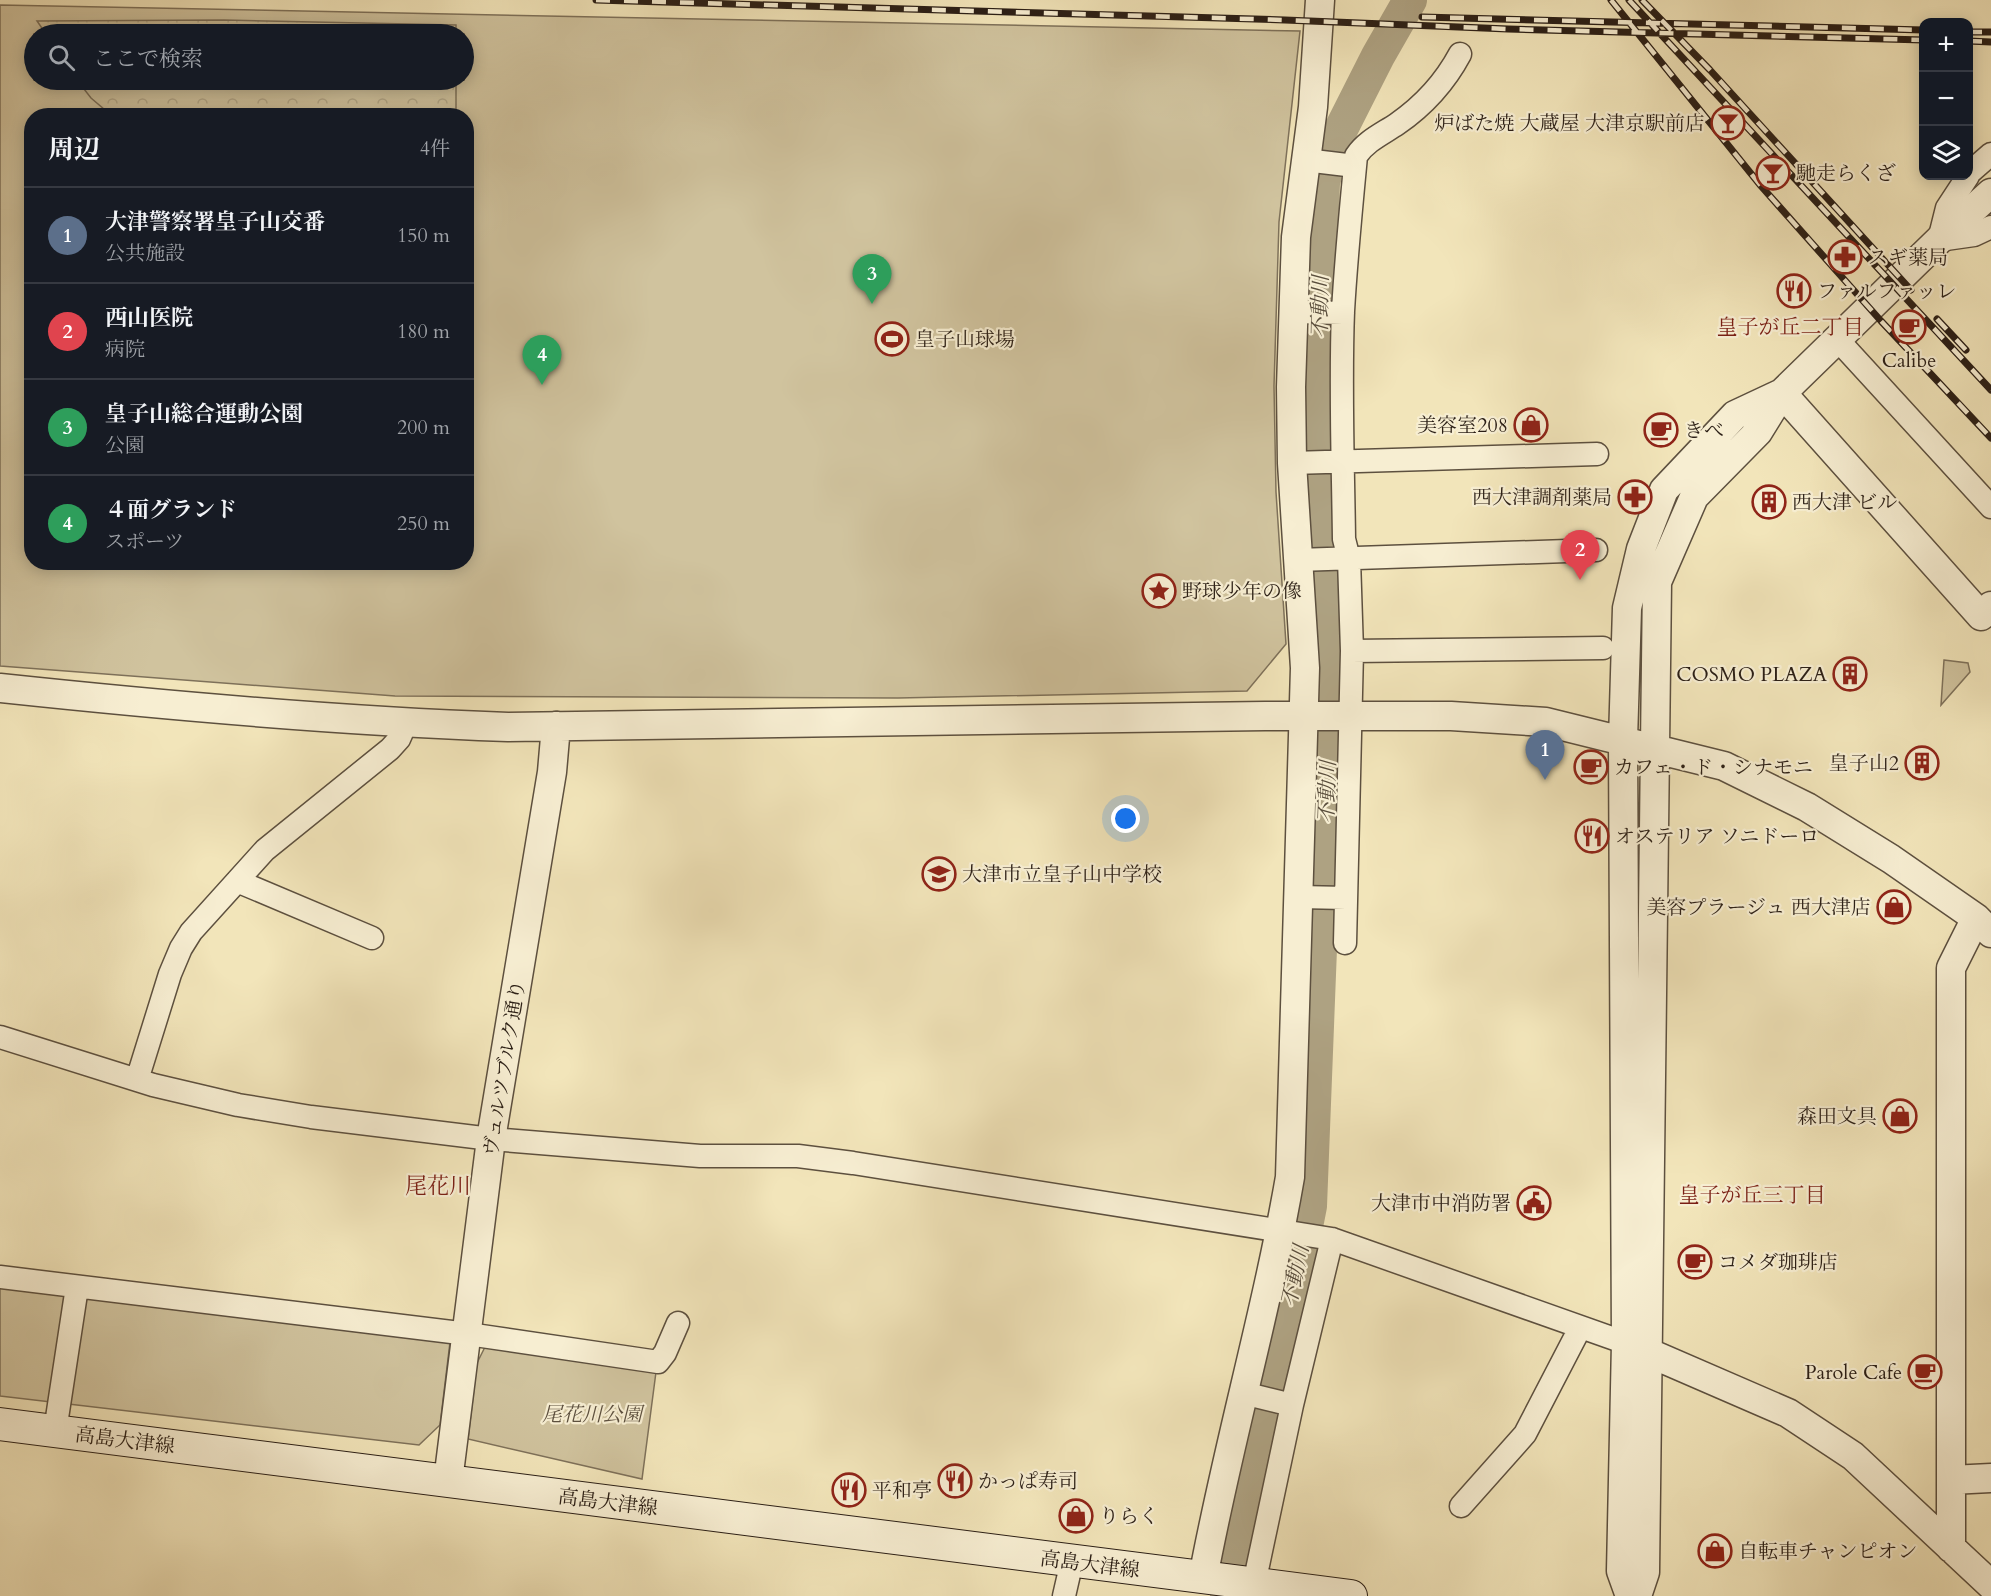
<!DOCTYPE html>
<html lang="ja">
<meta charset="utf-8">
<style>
:root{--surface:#171b24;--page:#242831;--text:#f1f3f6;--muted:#9ea1a6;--line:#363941;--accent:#c59692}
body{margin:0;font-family:Cardo,"Noto Serif JP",serif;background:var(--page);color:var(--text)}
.controls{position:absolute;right:18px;top:18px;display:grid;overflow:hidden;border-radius:12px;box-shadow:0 3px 15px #0003}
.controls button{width:54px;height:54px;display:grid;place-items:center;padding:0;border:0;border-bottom:2px solid var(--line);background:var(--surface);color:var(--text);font:30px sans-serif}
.you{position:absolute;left:1126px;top:819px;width:21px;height:21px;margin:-15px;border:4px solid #fff;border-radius:50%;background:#1a73e8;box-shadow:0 0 0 9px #1a73e833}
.badge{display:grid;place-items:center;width:39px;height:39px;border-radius:50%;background:var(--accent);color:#fff;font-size:20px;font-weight:700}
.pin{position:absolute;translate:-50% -50px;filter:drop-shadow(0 2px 3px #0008)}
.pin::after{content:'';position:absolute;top:32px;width:21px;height:18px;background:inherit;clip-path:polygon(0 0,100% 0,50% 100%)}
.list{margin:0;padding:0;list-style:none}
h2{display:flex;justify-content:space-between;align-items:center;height:78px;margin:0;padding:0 24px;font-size:26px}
h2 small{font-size:20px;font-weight:400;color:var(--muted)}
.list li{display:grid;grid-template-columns:39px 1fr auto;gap:18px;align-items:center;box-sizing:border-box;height:96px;padding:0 24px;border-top:2px solid var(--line)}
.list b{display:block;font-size:22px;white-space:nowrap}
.list p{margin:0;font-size:20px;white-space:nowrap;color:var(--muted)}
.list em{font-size:20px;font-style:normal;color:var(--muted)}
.icon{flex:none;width:33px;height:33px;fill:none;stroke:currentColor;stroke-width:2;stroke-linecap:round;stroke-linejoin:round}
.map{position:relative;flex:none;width:1991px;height:1596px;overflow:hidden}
.search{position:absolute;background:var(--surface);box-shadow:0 3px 15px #0003;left:24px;top:24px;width:450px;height:66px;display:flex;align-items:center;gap:15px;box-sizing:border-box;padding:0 21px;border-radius:33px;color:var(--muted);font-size:22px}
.panel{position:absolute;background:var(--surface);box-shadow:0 3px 15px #0003;left:24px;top:108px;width:450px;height:462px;border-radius:24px}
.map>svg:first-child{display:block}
.green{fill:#d0c39e;stroke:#7e715a;stroke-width:1.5;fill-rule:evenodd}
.forest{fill:url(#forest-crowns);stroke:#7e715a;stroke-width:1.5}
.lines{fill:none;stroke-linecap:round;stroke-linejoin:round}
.river{stroke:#aea282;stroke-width:34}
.minor-casing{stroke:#5d503f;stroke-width:25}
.tertiary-casing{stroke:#5d503f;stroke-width:31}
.secondary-casing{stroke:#2b1f16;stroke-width:34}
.minor{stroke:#f7eed2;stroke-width:22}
.tertiary{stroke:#f7eed2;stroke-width:28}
.secondary{stroke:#f7eed2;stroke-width:32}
.rail-casing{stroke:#2b1f16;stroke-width:7}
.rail{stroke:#f7eed2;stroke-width:4.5;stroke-dasharray:14;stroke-linecap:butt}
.labels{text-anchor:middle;stroke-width:4.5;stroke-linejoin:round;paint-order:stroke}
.poi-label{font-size:20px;fill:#2b1f16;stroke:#f7eed2;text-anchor:start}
.street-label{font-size:20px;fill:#2b1f16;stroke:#f7eed2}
.park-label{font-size:20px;font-style:italic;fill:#5d503f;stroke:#f7eed2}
.water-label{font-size:21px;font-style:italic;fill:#594d3c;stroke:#f7eed2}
.neighbourhood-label{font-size:21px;fill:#7a1f14;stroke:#f7eed2}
.quarter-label{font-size:22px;fill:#7a1f14;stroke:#f7eed2}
</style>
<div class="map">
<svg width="1991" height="1596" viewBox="0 0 1991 1596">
<defs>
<pattern id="forest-crowns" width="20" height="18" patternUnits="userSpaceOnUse" patternTransform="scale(1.5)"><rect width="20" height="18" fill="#d0c39e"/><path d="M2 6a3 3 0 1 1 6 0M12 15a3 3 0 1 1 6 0" fill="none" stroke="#b3a787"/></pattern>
</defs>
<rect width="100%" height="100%" fill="#f2e5ba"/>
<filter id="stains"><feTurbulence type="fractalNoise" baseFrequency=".00333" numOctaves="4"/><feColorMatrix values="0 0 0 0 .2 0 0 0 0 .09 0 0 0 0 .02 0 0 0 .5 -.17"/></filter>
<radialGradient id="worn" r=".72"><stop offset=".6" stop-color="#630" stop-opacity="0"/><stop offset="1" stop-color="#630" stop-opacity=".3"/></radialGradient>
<path class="green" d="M0,5L1300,31L1279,222L1274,386L1276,492L1286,644L1247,691L898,698L395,696L0,666ZM34,34H464V80H34ZM32,116H466V562H32Z
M1944,660L1968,663L1970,672L1941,705Z
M0,1284L450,1342L440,1425L419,1445L0,1396Z
M486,1345L656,1372L642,1479L468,1439L477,1363Z"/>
<path class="forest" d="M224,20L456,25V34H46L37,21Z
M77,80H456V115H111L91,98Z"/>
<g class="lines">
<path class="river" d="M1227,1596C1249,1465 1285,1337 1310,1206L1331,666L1317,443V346L1323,183L1333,145L1378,56L1410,0"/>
<g class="minor-casing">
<path id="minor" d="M1460,54C1445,82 1423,106 1397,124C1382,134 1366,141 1356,156C1351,208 1346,259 1343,311C1340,387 1343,463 1344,539L1349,559L1352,651L1603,648
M1305,160L1355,166
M1968,174L1991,154
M1968,176L1947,208L1939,240L1974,235L1991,227
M1294,312L1343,313
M1837,339L1991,507
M1292,463L1597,454
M1298,560L1596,550
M237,881L372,938
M1299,897L1346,898
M1345,943L1352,651
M0,1037L153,1085L238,1105L311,1117L491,1139L700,1156H798L853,1163L1332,1239L1626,1343
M137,1080L170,974L181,948L191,932L265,850L390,749L399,739L406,723
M0,1277L468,1334L658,1362L665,1353L678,1323
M1243,1393L1292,1405
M55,1431L77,1287
M1461,1506L1525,1434L1580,1328
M1254,1584L1292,1405L1332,1239
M1064,1596L1072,1561"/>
</g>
<g class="tertiary-casing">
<path id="tertiary" d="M1782,393L1981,616L1991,606
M0,688C169,706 338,721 508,727L1265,716H1451L1546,722L1724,766L1807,807L1891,859L1976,918L1991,933
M1631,1345L1788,1413L1853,1456L1991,1585
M1951,1480L1991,1478
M448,1481L491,1139L552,772L556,726
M1951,1548V968L1976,918
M1203,1578C1228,1443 1267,1311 1290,1177L1305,668L1292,463L1291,387L1296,237L1313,107L1320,0
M1630,1596L1621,1571L1626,1343L1623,740L1627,608L1641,549L1664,490L1735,415L1782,393
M1637,1596L1645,1572L1657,582L1694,497L1758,432L1782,393L1939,240L1991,193"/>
</g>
<g class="secondary-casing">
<path id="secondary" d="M0,1424L1351,1596"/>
</g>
<use href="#minor" class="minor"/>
<use href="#tertiary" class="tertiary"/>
<use href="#secondary" class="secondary"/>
<g class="rail-casing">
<path id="rail" d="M596,0L1285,20L1508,29L1924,40
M1611,0L1761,186L1881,321L1991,438
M1629,0L1991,390
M1642,0L1710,70L1911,290
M1422,17L1924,30
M1968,32H1991
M1968,41L1991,42
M1937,319L1966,350"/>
</g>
<use href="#rail" class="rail"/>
</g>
<defs>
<g id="bar-ring" transform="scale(1.725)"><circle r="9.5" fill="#f7eed2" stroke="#8f2418" stroke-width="1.5"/><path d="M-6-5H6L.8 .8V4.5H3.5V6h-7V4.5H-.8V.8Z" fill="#8f2418"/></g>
<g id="pharmacy-ring" transform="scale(1.725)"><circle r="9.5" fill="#f7eed2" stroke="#8f2418" stroke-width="1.5"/><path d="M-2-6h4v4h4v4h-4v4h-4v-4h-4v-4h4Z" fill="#8f2418"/></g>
<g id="restaurant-ring" transform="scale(1.725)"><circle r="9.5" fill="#f7eed2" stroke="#8f2418" stroke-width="1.5"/><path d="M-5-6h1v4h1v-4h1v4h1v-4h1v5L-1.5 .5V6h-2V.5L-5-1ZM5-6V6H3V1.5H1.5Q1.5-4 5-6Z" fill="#8f2418"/></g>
<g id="cafe-ring" transform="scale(1.725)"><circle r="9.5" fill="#f7eed2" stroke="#8f2418" stroke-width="1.5"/><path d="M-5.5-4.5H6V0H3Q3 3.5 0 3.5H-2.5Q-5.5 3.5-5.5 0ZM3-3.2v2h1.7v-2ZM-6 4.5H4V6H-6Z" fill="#8f2418"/></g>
<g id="stadium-ring" transform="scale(1.725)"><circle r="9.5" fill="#f7eed2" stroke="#8f2418" stroke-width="1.5"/><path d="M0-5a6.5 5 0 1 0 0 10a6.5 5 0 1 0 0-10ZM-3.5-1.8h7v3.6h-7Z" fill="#8f2418"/></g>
<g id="shop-ring" transform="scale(1.725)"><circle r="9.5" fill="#f7eed2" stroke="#8f2418" stroke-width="1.5"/><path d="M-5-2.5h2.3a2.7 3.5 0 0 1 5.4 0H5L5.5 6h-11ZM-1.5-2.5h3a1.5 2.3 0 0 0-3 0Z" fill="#8f2418"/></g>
<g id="building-ring" transform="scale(1.725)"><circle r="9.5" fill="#f7eed2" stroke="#8f2418" stroke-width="1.5"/><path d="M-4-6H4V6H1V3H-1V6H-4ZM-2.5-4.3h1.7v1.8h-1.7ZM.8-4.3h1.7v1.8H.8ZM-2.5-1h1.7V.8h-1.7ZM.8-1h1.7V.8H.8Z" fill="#8f2418"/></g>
<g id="sight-ring" transform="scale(1.725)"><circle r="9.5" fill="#f7eed2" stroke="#8f2418" stroke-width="1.5"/><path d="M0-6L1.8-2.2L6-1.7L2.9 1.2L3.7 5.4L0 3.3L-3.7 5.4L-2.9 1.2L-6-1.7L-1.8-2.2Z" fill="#8f2418"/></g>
<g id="school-ring" transform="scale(1.725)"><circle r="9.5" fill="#f7eed2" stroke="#8f2418" stroke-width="1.5"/><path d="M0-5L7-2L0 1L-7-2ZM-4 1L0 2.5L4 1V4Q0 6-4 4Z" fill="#8f2418"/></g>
<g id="civic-ring" transform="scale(1.725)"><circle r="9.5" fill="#f7eed2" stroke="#8f2418" stroke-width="1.5"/><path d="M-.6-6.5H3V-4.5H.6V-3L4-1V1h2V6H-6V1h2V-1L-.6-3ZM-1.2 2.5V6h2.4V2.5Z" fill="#8f2418"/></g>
</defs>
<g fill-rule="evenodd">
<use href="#bar-ring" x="1728" y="123"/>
<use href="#bar-ring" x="1773" y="173"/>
<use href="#pharmacy-ring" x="1845" y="257"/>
<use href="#restaurant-ring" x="1794" y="291"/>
<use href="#cafe-ring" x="1909" y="327"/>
<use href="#stadium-ring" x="892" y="339"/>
<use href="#shop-ring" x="1531" y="425"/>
<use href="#cafe-ring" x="1661" y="430"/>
<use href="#pharmacy-ring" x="1635" y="497"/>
<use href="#building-ring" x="1769" y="502"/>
<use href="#sight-ring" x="1159" y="591"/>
<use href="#building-ring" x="1850" y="674"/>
<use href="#building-ring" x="1922" y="763"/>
<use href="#cafe-ring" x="1591" y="767"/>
<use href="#restaurant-ring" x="1592" y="836"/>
<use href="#school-ring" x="939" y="874"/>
<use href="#shop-ring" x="1894" y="907"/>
<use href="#shop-ring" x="1900" y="1116"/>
<use href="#civic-ring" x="1534" y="1203"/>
<use href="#cafe-ring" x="1695" y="1262"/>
<use href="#cafe-ring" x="1925" y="1372"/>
<use href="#restaurant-ring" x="955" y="1481"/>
<use href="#restaurant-ring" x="849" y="1490"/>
<use href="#shop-ring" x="1076" y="1516"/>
<use href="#shop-ring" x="1715" y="1551"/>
</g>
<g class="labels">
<g class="poi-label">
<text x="1705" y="130" text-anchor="end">炉ばた焼 大蔵屋 大津京駅前店</text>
<text x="1796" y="180">馳走らくざ</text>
<text x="1868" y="264">スギ薬局</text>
<text x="1817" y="298">ファルファッレ</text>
<text x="915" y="346">皇子山球場</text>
<text x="1909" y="367" text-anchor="middle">Calibe</text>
<text x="1508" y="432" text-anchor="end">美容室208</text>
<text x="1684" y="437">きべ</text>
<text x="1612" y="504" text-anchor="end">西大津調剤薬局</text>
<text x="1792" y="509">西大津 ビル</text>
<text x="1182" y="598">野球少年の像</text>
<text x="1827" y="681" text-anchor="end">COSMO PLAZA</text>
<text x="1899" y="770" text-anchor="end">皇子山2</text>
<text x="1614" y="774">カフェ・ド・シナモニ</text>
<text x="1615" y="843">オステリア ソニドーロ</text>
<text x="962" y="881">大津市立皇子山中学校</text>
<text x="1871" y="914" text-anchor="end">美容プラージュ 西大津店</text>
<text x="1877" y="1123" text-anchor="end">森田文具</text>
<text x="1511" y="1210" text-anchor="end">大津市中消防署</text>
<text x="1718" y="1269">コメダ珈琲店</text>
<text x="1902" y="1379" text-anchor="end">Parole Cafe</text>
<text x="978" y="1488">かっぱ寿司</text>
<text x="872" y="1497">平和亭</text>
<text x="1099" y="1523">りらく</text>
<text x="1738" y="1558">自転車チャンピオン</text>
</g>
<g class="street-label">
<text transform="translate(504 1068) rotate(-81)" y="7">ヴュルツブルク通り</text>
<text transform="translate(125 1440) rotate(7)" y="7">高島大津線</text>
<text transform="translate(608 1502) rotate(7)" y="7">高島大津線</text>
<text transform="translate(1090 1564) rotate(7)" y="7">高島大津線</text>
</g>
<g class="park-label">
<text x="592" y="1421">尾花川公園</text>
</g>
<g class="water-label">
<text transform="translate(1320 307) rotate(-89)" y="7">不動川</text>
<text transform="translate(1327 792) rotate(-88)" y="7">不動川</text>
<text transform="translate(1295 1276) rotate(-78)" y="7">不動川</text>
</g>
<g class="neighbourhood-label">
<text x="1790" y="334">皇子が丘二丁目</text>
<text x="1752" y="1202">皇子が丘三丁目</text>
</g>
<g class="quarter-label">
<text x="438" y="1193">尾花川</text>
</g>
</g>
<rect width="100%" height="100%" filter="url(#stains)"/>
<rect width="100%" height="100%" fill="url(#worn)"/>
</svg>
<div class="controls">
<button>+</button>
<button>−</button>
<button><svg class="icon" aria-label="layers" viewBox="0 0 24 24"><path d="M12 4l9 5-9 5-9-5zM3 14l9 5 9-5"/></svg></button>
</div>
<div class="you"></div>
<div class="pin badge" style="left:1545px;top:780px;background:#5c6f8a">1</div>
<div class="pin badge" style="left:1580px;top:580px;background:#e0444e">2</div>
<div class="pin badge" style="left:872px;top:304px;background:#2e9e5b">3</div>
<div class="pin badge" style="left:542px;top:385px;background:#2e9e5b">4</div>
<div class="search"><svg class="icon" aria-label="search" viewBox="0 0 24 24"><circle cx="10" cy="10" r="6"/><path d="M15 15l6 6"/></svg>ここで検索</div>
<section class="panel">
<h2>周辺<small>4件</small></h2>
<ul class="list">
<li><span class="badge" style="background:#5c6f8a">1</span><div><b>大津警察署皇子山交番</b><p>公共施設</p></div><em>150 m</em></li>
<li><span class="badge" style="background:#e0444e">2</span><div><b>西山医院</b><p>病院</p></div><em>180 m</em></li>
<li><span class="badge" style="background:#2e9e5b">3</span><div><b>皇子山総合運動公園</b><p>公園</p></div><em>200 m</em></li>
<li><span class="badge" style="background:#2e9e5b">4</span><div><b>４面グランド</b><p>スポーツ</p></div><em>250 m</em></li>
</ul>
</section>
</div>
